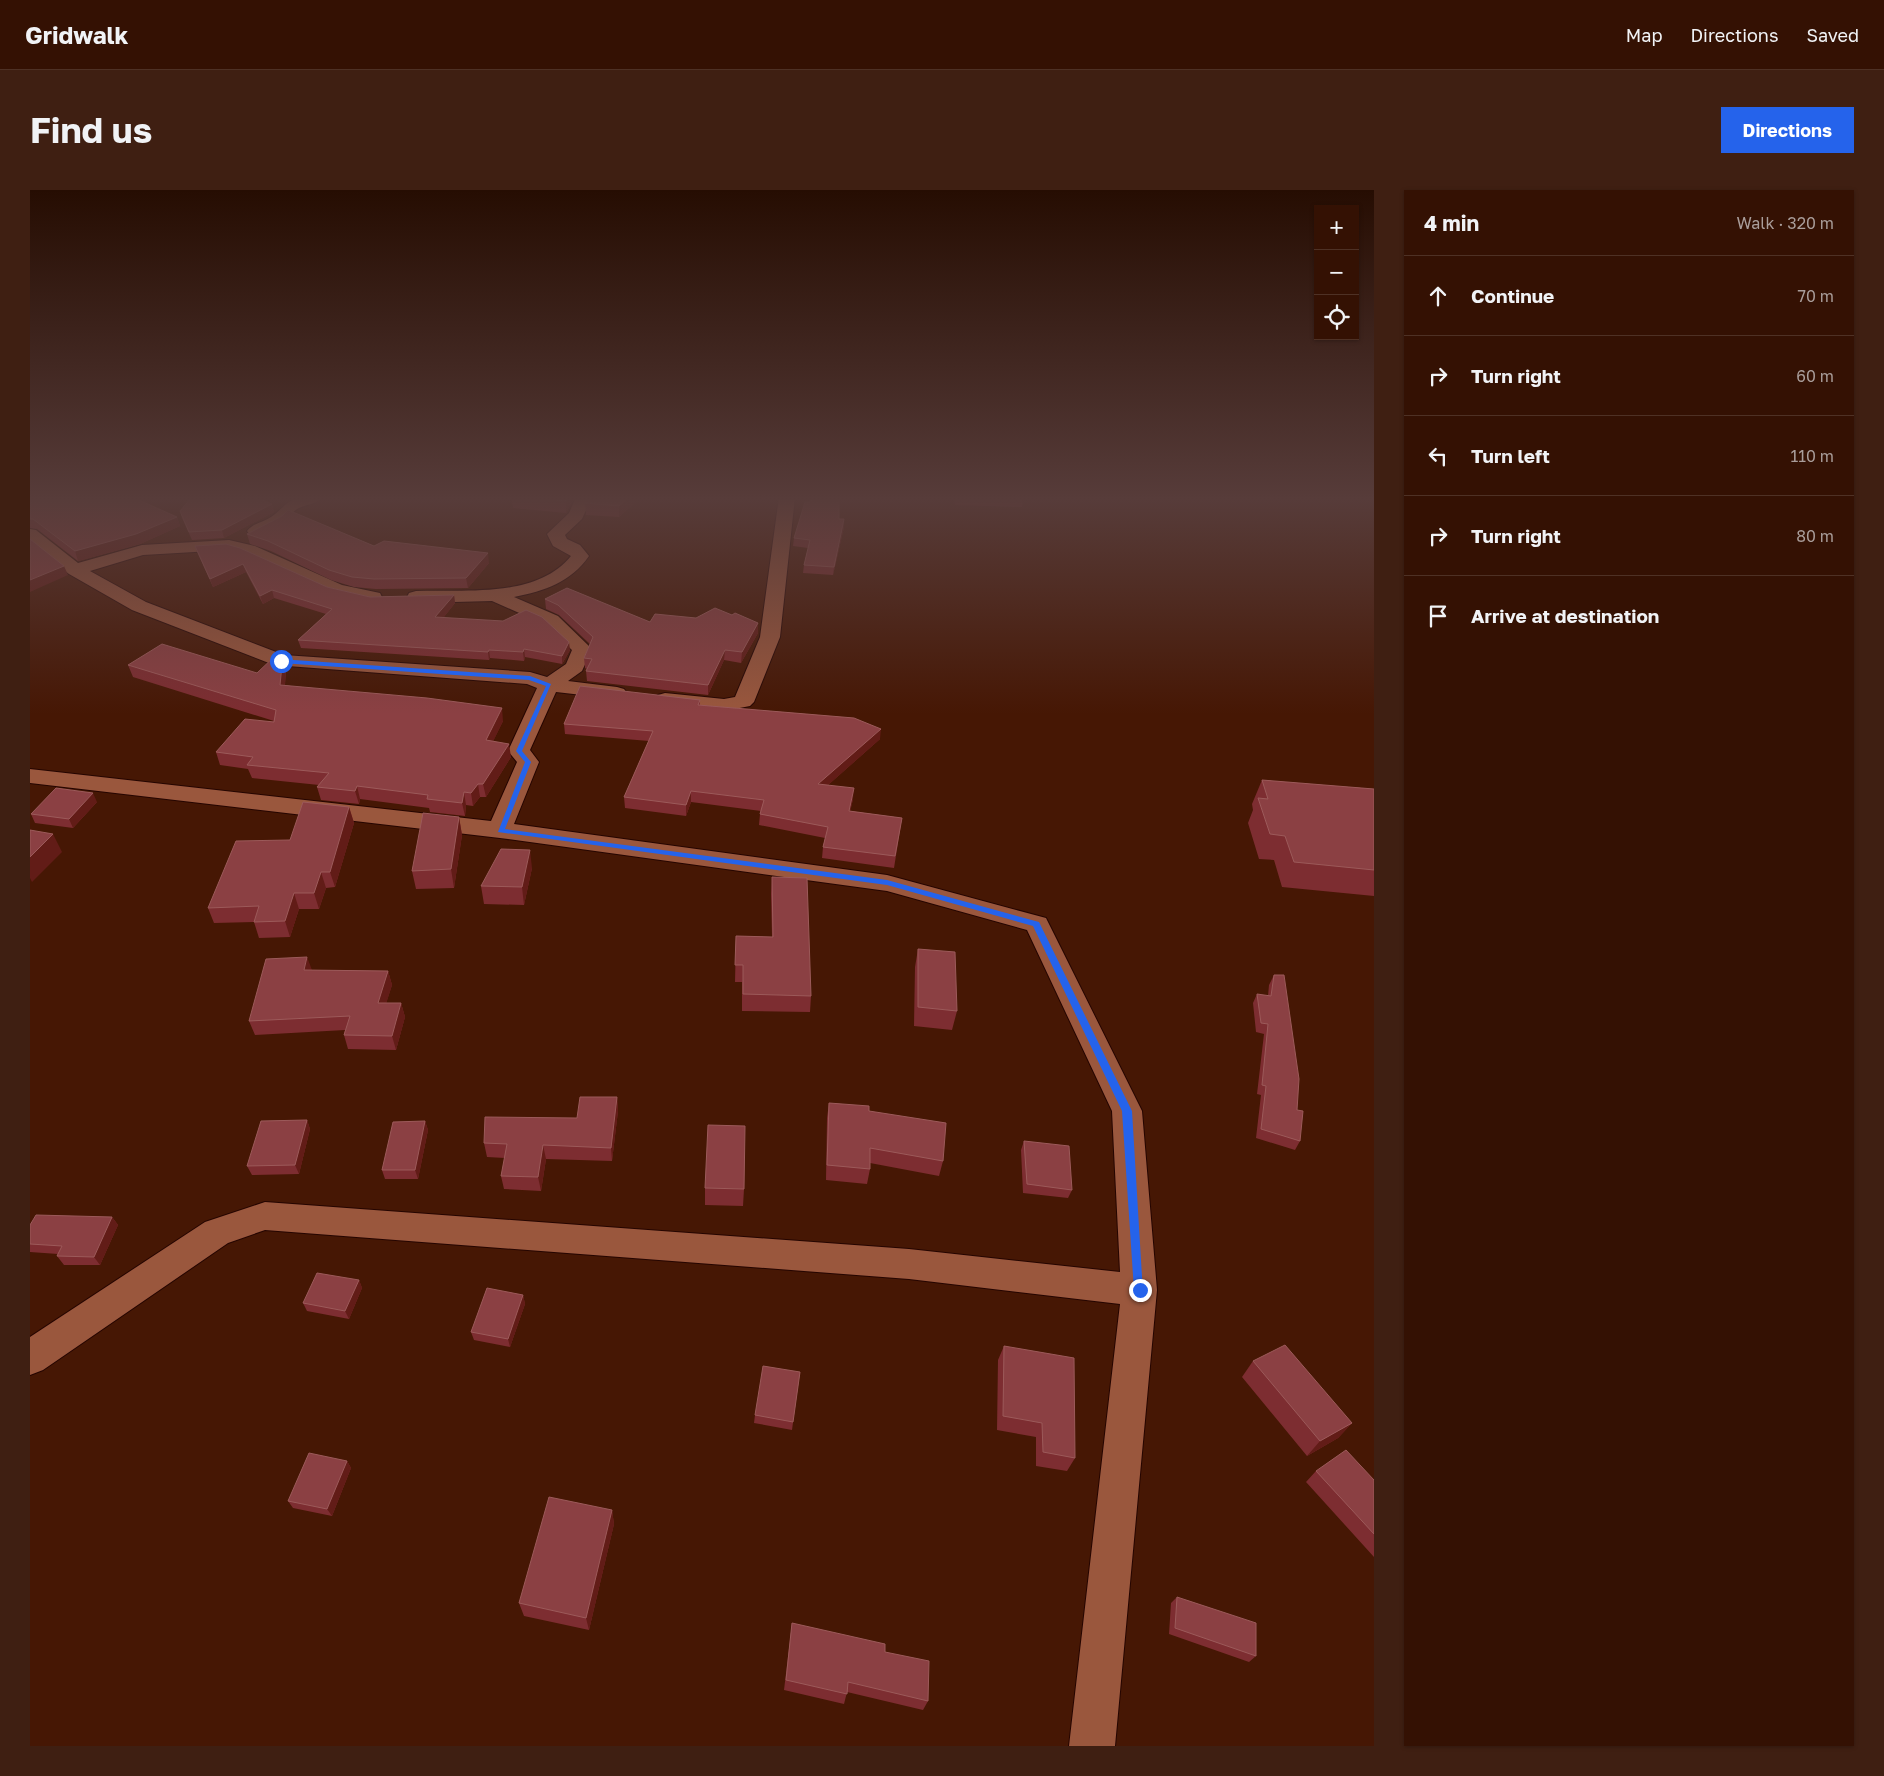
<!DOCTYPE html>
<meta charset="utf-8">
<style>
:root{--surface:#341103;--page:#3f1f12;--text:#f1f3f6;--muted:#a99d9a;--line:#4e3125;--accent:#2563eb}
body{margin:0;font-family:"Golos Text",sans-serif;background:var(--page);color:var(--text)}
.controls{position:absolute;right:15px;top:15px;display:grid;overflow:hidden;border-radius:0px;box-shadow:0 1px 4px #0004}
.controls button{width:45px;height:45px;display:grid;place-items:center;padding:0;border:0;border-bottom:1px solid var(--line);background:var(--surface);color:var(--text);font:25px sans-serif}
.stop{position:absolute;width:15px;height:15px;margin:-11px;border:4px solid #2563eb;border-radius:50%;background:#fff}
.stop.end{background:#2563eb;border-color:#fff;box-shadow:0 1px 5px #0008}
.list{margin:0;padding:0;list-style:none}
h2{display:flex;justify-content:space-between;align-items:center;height:65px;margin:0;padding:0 20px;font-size:21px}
h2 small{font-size:16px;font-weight:400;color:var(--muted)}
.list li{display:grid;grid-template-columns:32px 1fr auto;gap:15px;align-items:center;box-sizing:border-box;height:80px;padding:0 20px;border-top:1px solid var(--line)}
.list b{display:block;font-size:19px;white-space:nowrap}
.list em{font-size:16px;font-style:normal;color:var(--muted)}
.icon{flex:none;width:28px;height:28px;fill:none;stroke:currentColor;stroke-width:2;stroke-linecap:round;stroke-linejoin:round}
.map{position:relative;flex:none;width:1344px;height:1556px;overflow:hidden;border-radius:0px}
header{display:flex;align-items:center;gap:30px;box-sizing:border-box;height:70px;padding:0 25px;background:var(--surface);border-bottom:1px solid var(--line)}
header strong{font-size:24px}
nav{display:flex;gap:28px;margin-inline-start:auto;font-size:18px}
.intro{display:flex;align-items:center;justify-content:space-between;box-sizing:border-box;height:120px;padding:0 30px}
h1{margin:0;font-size:35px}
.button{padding:12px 22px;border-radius:0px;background:var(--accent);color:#fff;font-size:18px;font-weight:700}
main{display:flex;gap:30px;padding:0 30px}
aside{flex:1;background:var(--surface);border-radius:0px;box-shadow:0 1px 4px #0004}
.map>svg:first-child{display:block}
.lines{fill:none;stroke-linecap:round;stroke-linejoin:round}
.street-casing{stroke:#250500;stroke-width:2}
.street{fill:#9a573d;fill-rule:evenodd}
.wall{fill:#7d2d31}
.shaded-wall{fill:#621c17}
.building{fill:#8b4043;stroke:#9c5a5a}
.route{fill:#2563eb}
</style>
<header>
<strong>Gridwalk</strong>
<nav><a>Map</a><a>Directions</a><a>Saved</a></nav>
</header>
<div class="intro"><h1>Find us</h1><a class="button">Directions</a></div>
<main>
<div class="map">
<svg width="1344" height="1556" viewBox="0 0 1344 1556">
<rect width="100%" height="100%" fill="#461704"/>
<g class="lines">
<g class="street-casing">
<path id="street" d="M270,307H292C287,315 275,314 267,319C254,329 241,350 220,345L217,341C223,333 234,332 241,327C254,318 253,313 270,307Z
M546,307H562L552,329L535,345L537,349L550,355L559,366C541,392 515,401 484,407L528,426L562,459L552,481L538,491L587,497L594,499L597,503L594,507L587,509L526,502L500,560L509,572L484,634L857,685L1016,728L1112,921L1127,1100L1085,1556H1039L1090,1114L879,1089L235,1040L198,1053L13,1180L0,1185V1147L175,1032L235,1012L879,1059L1090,1082L1082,921L997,740L857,701L470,648L0,593V579L461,631L487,572L478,561L507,498L497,494L244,475L102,420L39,384L0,353V339L6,340L48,373L112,355L199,350L225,356L312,395L350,403L352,407L350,411L343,413L300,404L213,364L199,360L113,365L60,381L116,412L254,465L500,482L517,487L536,474L542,460L514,434L462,411L386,413L379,411L377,407L379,403L386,401C435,399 506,409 541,366L523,356L517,344L539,323Z
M749,307H765L750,447L724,512L720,516L694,521L628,513L624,509L628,505L635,503L694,509L705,507L730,447Z"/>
</g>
<use href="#street" class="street"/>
</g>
<path class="wall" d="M0,307L147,327L150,336L110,354L48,371L7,339L0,338Z
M481,307H544L536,323L483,318Z
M558,307H611L589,327L556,325L555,313Z
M780,307H809V329L814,337L803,385L773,383L774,375L778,358L763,356L764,348L780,312Z
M924,307H993V309L992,317L925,315Z
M242,314L244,322L194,348L162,350L152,328L150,321Z
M217,344L344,356L459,373L438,398L346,399L324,397L301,390L241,361L220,354Z
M165,356L297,397L340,407L424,405L425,413L413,428L540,460L532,474L495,467L494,471L460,468L459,470L271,458L268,450L296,424L244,408L233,414L216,382L183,397L168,364Z
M515,409L620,432L702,425L728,433V443L711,473L694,470L678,505L557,491L556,481L557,479L555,478L554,468L560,454L529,425L516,419Z
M98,475L227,483L256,478L255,495L473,531L463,551L481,567L456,607H450L443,616L436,615L435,626L400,622L399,618L330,609L329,614L291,610L287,597L289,595L222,588L218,579L190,575L186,562L244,531L103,487Z
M670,510V515L850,549L798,595L823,609L820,621L872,628L864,678L792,668L793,657L795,648L729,635L730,624L731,621L661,612L656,626L595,618L594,607L619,551L535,544L534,534Z
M1232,590L1344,599V706L1252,697L1244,670L1229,669L1218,633L1223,620L1222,614Z
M67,612L43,638L5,633L1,624Z
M319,617L324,633L305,697L296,698L289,719H269L260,747L229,748L224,732L184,733L178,718L260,650Z
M429,627L432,645L424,698L386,699L382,681Z
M502,678L494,715L454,714L451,696Z
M742,687L781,806L780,822L712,821V792H705L706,746L742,747L741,704Z
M888,759L927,821L922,840L884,836L885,777Z
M282,780L358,781L362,795L356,813H371L375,827L366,860L318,859L314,845L315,840L225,845L219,831Z
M1244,785L1267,920L1270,951L1265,960L1226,948L1231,905L1227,904L1234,844L1226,842L1223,813L1227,804L1238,806L1239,795Z
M587,907L588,921L582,971L516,969L511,1001L474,999L471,986L475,968L457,967L454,953L547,928Z
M799,913L839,921L913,971L909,986L840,973V979L837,994L796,990L797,928Z
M277,930L280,939L269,984L222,985L217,976Z
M395,931L398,940L388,989H355L352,980Z
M994,951L1042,1000L1038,1008L993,1003L991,960Z
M675,998L714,999L713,1016L675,1015Z
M82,1027L88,1035L70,1075H34L27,1066L28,1064L0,1062V1035Z
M329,1090L332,1098L319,1129L277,1121L273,1113Z
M493,1105L495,1114L480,1157L444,1150L441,1142Z
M974,1156L1045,1268L1037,1281L1006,1276V1247L967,1240L968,1170Z
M1223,1171L1322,1233L1308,1248L1277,1266L1212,1187Z
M770,1182L762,1240L724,1233L725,1225Z
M317,1271L321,1278L302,1326L263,1318L258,1311Z
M1286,1281L1344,1290V1367L1276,1292Z
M582,1320L584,1334L559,1440L494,1426L489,1413Z
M1147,1407L1226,1466L1219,1472L1139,1444L1141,1413Z
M762,1433L855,1462L898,1511L893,1520L817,1502L814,1514L754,1500Z"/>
<path class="shaded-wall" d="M538,307H544L536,323V311Z
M599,307H611L589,327V316Z
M242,314L244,322L194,348L192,340Z
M147,327L150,336L110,354L48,371L45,361Z
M814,329V337L803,385L804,377Z
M458,363L459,373L438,398L436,388Z
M213,374L216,382L183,397L180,389Z
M34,376L38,385L0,402V390Z
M242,400L244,408L233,414L230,406Z
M424,405L425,413L407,436L405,427Z
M728,433V443L711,473L712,462Z
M539,452L540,460L532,474V466Z
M494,459L495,467L494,471L493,462Z
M459,460L460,468L459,470L458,462Z
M695,460L694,470L678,505V495Z
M253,465L256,478L254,507L250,495Z
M472,518L473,531L458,562L456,550Z
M851,539L850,549L788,604V594Z
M479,554L481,567L456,607L453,594Z
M448,594L450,607L443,616L441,603Z
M327,596L330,609L329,614L325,601Z
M824,598L823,609L818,632L819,621Z
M661,601V612L656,626V615Z
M434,602L436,615L435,626L432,613Z
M63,603L67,612L43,638L39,629Z
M319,617L324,633L305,697L300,682Z
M429,627L432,645L424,698L421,679Z
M23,644L32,662L2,692L0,688V667Z
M500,660L502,678L494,715L492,697Z
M291,682L296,698L289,719L284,703Z
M264,703L269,719L260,747L255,731Z
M277,767L282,780H274Z
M358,781L362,795L352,827L348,813Z
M371,813L375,827L366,860L362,846Z
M587,907L588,921L582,971L581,958Z
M277,930L280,939L269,984L265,975Z
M395,931L398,940L388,989L385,980Z
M513,955L516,969L511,1001L508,987Z
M82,1027L88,1035L70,1075L64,1067Z
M329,1090L332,1098L319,1129L315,1121Z
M493,1105L495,1114L480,1157L478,1149Z
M1322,1233L1308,1248L1277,1266L1290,1251Z
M317,1271L321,1278L302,1326L297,1319Z
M582,1320L584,1334L559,1440L556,1428Z"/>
<path class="building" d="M0,307H102L147,327L106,344L45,361L3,329H0Z
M162,307H225L242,314L192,340L159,342L150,321Z
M481,307H538L536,311Z
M558,307H599L589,316L555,313Z
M781,307H809V329H814L804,377L774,375L780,350L764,348L775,312H781Z
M926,307H993V309Z
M258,320L344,356L354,351L458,363L436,388L344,389L322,387L299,380L238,351L217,344L252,326Z
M0,349L34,376L0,390Z
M196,354L210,358L297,397L340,407L424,405L405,427L473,431L496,420L512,427L539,452L532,466L494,459L493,462L459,460L458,462L268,450L302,419L242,400L230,406L213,374L180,389L165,356Z
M537,398L620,432L625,424L666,428L685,418L702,425L705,423L728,433L712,462L695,460L678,495L556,481L562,469L554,468L563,447L528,415L515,409Z
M132,454L227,483L246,465H253L250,495L397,508L472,518L456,550L479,554L453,594H448L441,603L434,602L432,613L397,609L398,605L327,596L325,601L287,597L299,583L217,575L223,567L186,562L215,529L244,532L246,520L98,475Z
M550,496L670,510L668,515L824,528L851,539L788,594L824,598L819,621L872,628L865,666L793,657L798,637L730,624L734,610L661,601L656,615L594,607L623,541L534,534Z
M1232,590L1344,599V680L1264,672L1255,646L1240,644L1228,608L1238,609Z
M26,598L63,603L39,629L1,624Z
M273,612L319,617L300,682H291L284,703H264L255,731L224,732L229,716L178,718L206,651L260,650Z
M393,623L429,627L421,679L382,681Z
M0,640L23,644L0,667Z
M471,659L500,660L492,697L451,696Z
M742,687L777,688L781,806L713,804V775H705L706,746L743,747Z
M888,759L925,762L927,821L888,817Z
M277,767L274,780L358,781L348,813H371L362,846L314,845L320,826L219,831L236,769Z
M1244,785H1254L1269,889L1267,920L1273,921L1270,951L1231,939L1236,896L1232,895L1238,834L1231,833L1227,804L1241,806Z
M550,907H587L581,958L513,955L508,987L471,986L477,954L454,953L455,927L547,928Z
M799,913L839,916V921L916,933L913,971L840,958V979L797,975Z
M277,930L265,975L217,976L231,931Z
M395,931L385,980H352L363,932Z
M678,935L715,936L714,999L675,998Z
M994,951L1039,956L1042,1000L997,994Z
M6,1025L82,1027L64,1067L27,1066L32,1056L0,1054V1035Z
M287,1083L329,1090L315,1121L273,1113Z
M457,1098L493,1105L478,1149L441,1142Z
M1255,1155L1322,1233L1290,1251L1223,1171Z
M974,1156L1044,1168L1045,1268L1013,1262L1012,1233L973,1226Z
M733,1176L770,1182L763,1232L725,1225Z
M1316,1260L1344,1290V1344L1286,1281Z
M279,1263L317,1271L297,1319L258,1311Z
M519,1307L582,1320L556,1428L489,1413Z
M1147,1407L1226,1433V1466L1145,1438Z
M762,1433L855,1454V1462L899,1471L898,1511L818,1492L817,1504L756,1490Z"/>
<linearGradient id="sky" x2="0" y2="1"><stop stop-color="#260d02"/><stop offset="0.59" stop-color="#573c3a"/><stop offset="1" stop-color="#573c3a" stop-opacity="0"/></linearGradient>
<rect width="1344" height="524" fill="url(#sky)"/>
<path class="route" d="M249,469L500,486L521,494L492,561L501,572L475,639L857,690L1009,732L1102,921L1113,1103H1106L1104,1100L1092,921L1003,736L857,695L468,642L495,572L486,561L516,496L499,490L251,473Z"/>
</svg>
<div class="controls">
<button>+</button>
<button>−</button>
<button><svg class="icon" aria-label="locate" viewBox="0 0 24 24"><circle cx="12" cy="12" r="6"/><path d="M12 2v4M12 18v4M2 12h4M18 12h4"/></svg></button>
</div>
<div class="stop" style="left:251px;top:471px"></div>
<div class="stop end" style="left:1110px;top:1100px"></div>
</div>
<aside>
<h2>4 min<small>Walk · 320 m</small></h2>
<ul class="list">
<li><svg class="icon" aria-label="ahead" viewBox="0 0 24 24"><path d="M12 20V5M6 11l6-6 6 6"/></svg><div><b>Continue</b></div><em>70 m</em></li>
<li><svg class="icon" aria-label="right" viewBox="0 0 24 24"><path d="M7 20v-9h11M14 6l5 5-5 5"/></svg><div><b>Turn right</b></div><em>60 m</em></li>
<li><svg class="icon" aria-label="left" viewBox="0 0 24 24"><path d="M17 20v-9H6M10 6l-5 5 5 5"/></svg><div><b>Turn left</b></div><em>110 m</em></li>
<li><svg class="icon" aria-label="right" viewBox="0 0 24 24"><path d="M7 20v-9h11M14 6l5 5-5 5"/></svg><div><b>Turn right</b></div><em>80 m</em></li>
<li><svg class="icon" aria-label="arrive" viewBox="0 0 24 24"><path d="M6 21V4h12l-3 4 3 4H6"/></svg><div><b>Arrive at destination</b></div></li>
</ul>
</aside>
</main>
